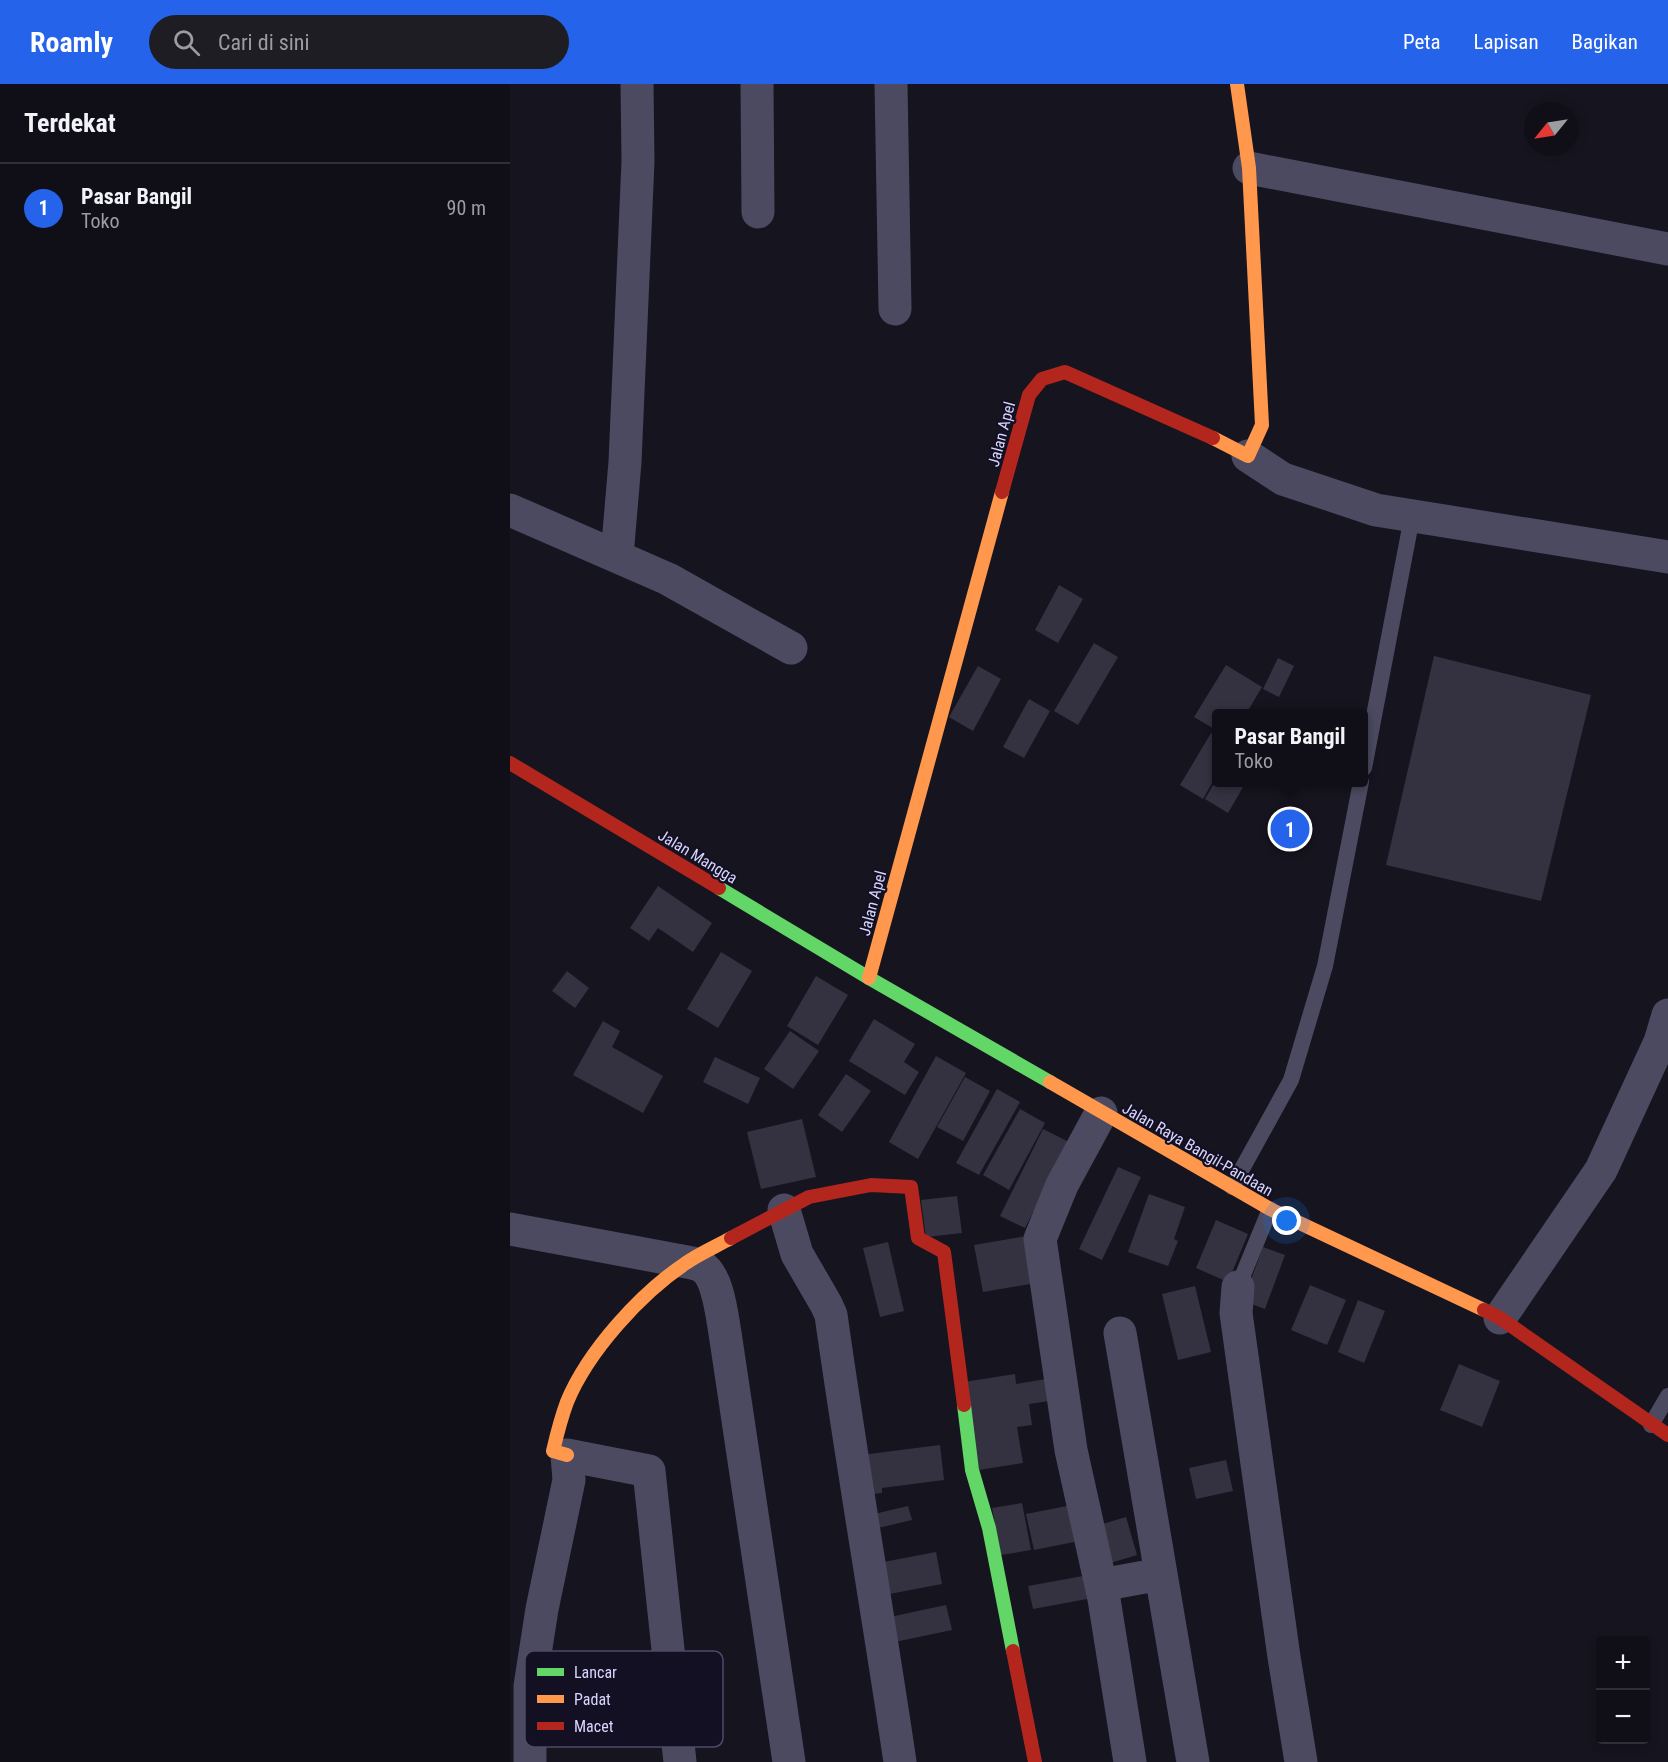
<!DOCTYPE html>
<html lang="id">
<meta charset="utf-8">
<style>
:root{--surface:#100f17;--page:#1e1d24;--text:#f1f3f6;--muted:#9c9ca1;--line:#302f36;--accent:#2563eb}
body{margin:0;font-family:"Roboto Condensed",sans-serif;background:var(--page);color:var(--text)}
.controls{position:absolute;right:18px;bottom:18px;display:grid;overflow:hidden;border-radius:6px;box-shadow:0 3px 9px #0003}
.controls button{width:54px;height:54px;display:grid;place-items:center;padding:0;border:0;border-bottom:2px solid var(--line);background:var(--surface);color:var(--text);font:30px sans-serif}
.compass{position:absolute;left:1014px;top:18px;width:54px;height:54px;border-radius:50%;background:var(--surface);box-shadow:0 3px 9px #0003;rotate:240deg}
.you{position:absolute;left:777px;top:1137px;width:21px;height:21px;margin:-15px;border:4px solid #fff;border-radius:50%;background:#1a73e8;box-shadow:0 0 0 9px #1a73e833}
.badge{display:grid;place-items:center;width:39px;height:39px;border-radius:50%;background:var(--accent);color:#fff;font-size:20px;font-weight:700}
.pin{position:absolute;translate:-50% -50%;border:3px solid #fff;box-shadow:0 2px 6px #0006}
.popup{position:absolute;left:702px;top:625px;width:156px;height:78px;box-sizing:border-box;display:grid;place-content:center;border-radius:6px;background:var(--surface);filter:drop-shadow(0 2px 4px #0005);font-size:20px;white-space:nowrap;color:var(--muted)}
.popup b{font-size:22px;color:var(--text)}
.popup::after{content:'';position:absolute;left:50%;top:100%;margin-left:-12px;border:12px solid transparent;border-top-color:var(--surface)}
.list{margin:0;padding:0;list-style:none}
h2{display:flex;justify-content:space-between;align-items:center;height:78px;margin:0;padding:0 24px;font-size:26px}
h2 small{font-size:20px;font-weight:400;color:var(--muted)}
.list li{display:grid;grid-template-columns:39px 1fr auto;gap:18px;align-items:center;box-sizing:border-box;height:90px;padding:0 24px;border-top:2px solid var(--line)}
.list b{display:block;font-size:22px;white-space:nowrap}
.list p{margin:0;font-size:20px;white-space:nowrap;color:var(--muted)}
.list em{font-size:20px;font-style:normal;color:var(--muted)}
.icon{flex:none;width:33px;height:33px;fill:none;stroke:currentColor;stroke-width:2;stroke-linecap:round;stroke-linejoin:round}
.map{position:relative;flex:none;width:1158px;height:1678px;overflow:hidden}
header{display:flex;align-items:center;gap:36px;box-sizing:border-box;height:84px;padding:0 30px;background:var(--accent);color:#fff}
header strong{font-size:28px}
nav{display:flex;gap:33px;margin-inline-start:auto;font-size:21px}
.search{width:420px;height:54px;background:var(--page);display:flex;align-items:center;gap:15px;box-sizing:border-box;padding:0 21px;border-radius:33px;color:var(--muted);font-size:22px}
main{display:flex}
aside{flex:1;background:var(--surface)}
.map>svg:first-child{display:block}
.building{fill:#343241}
.lines{fill:none;stroke-linecap:round;stroke-linejoin:round}
.lane{stroke:#4b4a60;stroke-width:16}
.street{stroke:#4b4a60;stroke-width:33}
.fast{stroke:#63d668;stroke-width:14}
.slow{stroke:#ff974d;stroke-width:14}
.jam{stroke:#b3261e;stroke-width:14}
.labels{text-anchor:middle;stroke-width:4.5;stroke-linejoin:round;paint-order:stroke}
.street-label{font-size:16px;fill:#d9d6fd;stroke:#131024}
.key{fill:#131024;stroke:#4e4b65;stroke-width:1.5}
.key-label{font-size:16px;fill:#d9d6fd}
</style>
<header>
<strong>Roamly</strong>
<div class="search"><svg class="icon" aria-label="search" viewBox="0 0 24 24"><circle cx="10" cy="10" r="6"/><path d="M15 15l6 6"/></svg>Cari di sini</div>
<nav><a>Peta</a><a>Lapisan</a><a>Bagikan</a></nav>
</header>
<main>
<aside>
<h2>Terdekat<small></small></h2>
<ul class="list">
<li><span class="badge">1</span><div><b>Pasar Bangil</b><p>Toko</p></div><em>90 m</em></li>
</ul>
</aside>
<div class="map">
<svg width="1158" height="1678" viewBox="0 0 1158 1678">
<rect width="100%" height="100%" fill="#16141f"/>
<path class="building" d="M549,501L573,515L548,559L525,546Z
M584,559L608,573L568,641L544,627Z
M924,572L1081,611L1031,817L876,781Z
M768,574L784,582L769,613L753,605Z
M716,581L752,603L736,630H706V646L684,633Z
M468,582L491,595L463,647L439,633Z
M519,615L540,627L514,674L493,663Z
M701,649L706,653V692L693,715L670,701Z
M706,696V698H736L718,729L695,715Z
M148,802L202,839L183,868L148,844L139,857L120,844Z
M211,868L242,887L208,944L177,925Z
M57,887L79,904L65,924L42,907Z
M306,892L338,911L308,961L277,942Z
M364,935L405,960L394,978L409,988L395,1011L339,977Z
M93,937L110,947L102,963L153,992L133,1029L63,991Z
M280,947L309,967L283,1005L254,985Z
M426,972L456,989L408,1075L379,1058Z
M205,973L250,994L238,1020L193,998Z
M336,990L361,1007L332,1048L308,1031Z
M455,993L480,1007L453,1057L427,1043Z
M487,1005L510,1018L469,1091L446,1079Z
M510,1025L535,1039L499,1106L473,1091Z
M292,1035L306,1093L251,1105L237,1048Z
M533,1045L559,1058L515,1144L490,1132Z
M608,1083L631,1093L592,1176L569,1165Z
M639,1110L675,1123L664,1155L668,1157L658,1182L618,1168Z
M447,1112L452,1149L416,1153L411,1116Z
M706,1136L738,1150L718,1198L686,1184Z
M517,1152L526,1199L473,1208L464,1161Z
M378,1158L394,1227L370,1233L353,1164Z
M753,1163L775,1171L755,1225L733,1217Z
M800,1201L836,1216L817,1261L781,1246Z
M685,1202L701,1268L668,1276L652,1210Z
M848,1216L875,1227L854,1279L828,1268Z
M949,1280L990,1297L972,1343L930,1326Z
M505,1290L506,1300L542,1294L546,1316L519,1320L522,1341L507,1343L513,1379L469,1386L454,1298Z
M430,1361L434,1396L372,1404V1409L355,1411L351,1371Z
M716,1376L723,1407L686,1415L679,1384Z
M512,1419L521,1466L491,1471L482,1424Z
M562,1421L569,1457L524,1466L516,1430Z
M398,1422L402,1436L368,1444L364,1430Z
M616,1433L627,1471L597,1480L586,1442Z
M426,1468L432,1500L374,1511L368,1479Z
M573,1492L577,1515L523,1525L518,1502Z
M436,1521L442,1546L380,1559L375,1534Z"/>
<g class="lines">
<path class="lane" d="M854,684L902,433
M722,1103L781,996L815,882L851,698
M728,1203L760,1125
M1141,1341L1158,1312"/>
<path class="street" d="M247,0L248,128
M381,0L385,225
M739,84L1158,165
M738,372L773,395L866,426L1158,473
M0,426L158,495L281,564
M107,472L115,378L128,77L127,0
M591,1029L552,1101L530,1155L561,1366L594,1515L620,1678
M274,1126L287,1170L316,1220L321,1231C342,1381 368,1529 390,1678
M0,1145L177,1178C181,1179 187,1180 191,1182C208,1191 212,1232 215,1249L279,1678
M728,1203L726,1229L774,1573L791,1678
M990,1234L1091,1086L1150,958L1158,931
M610,1249L683,1678
M591,1501L651,1490
M20,1678V1602L32,1525L59,1396L57,1371L139,1387L170,1678"/>
<path class="fast" d="M209,804L359,894L540,998
M454,1321L462,1386L479,1444L503,1567"/>
<path class="slow" d="M703,354L738,372L752,341L739,84L727,0
M359,894L492,408
M540,998L760,1125L974,1226
M57,1371L43,1367C47,1350 51,1334 57,1318C78,1267 131,1209 176,1179C190,1169 207,1162 221,1154"/>
<path class="jam" d="M492,408L519,311L532,295L555,288L703,354
M0,679L209,804
M221,1154L299,1113L361,1101L401,1103L408,1154L434,1168L454,1321
M974,1226L990,1234L1158,1351
M503,1567L525,1678"/>
</g>
<g class="labels">
<g class="street-label">
<text transform="translate(491 350) rotate(-75)" y="6">Jalan Apel</text>
<text transform="translate(188 772) rotate(31)" y="6">Jalan Mangga</text>
<text transform="translate(362 819) rotate(-75)" y="6">Jalan Apel</text>
<text transform="translate(688 1065) rotate(30)" y="6">Jalan Raya Bangil-Pandaan</text>
</g>
</g>
<rect x="15" y="1567" width="198" height="96" rx="9" class="key"/>
<rect x="27" y="1584" width="27" height="8" fill="#63d668"/>
<rect x="27" y="1611" width="27" height="8" fill="#ff974d"/>
<rect x="27" y="1638" width="27" height="8" fill="#b3261e"/>
<g class="key-label">
<text x="64" y="1594">Lancar</text>
<text x="64" y="1621">Padat</text>
<text x="64" y="1648">Macet</text>
</g>
</svg>
<div class="controls">
<button>+</button>
<button>−</button>
</div>
<svg class="compass" viewBox="-18 -18 36 36"><path d="M0-13l5 13h-10z" fill="#e53935"/><path d="M0 13l5-13h-10z" fill="#9c9ca1"/></svg>
<div class="you"></div>
<div class="pin badge" style="left:780px;top:745px">1</div>
<div class="popup"><b>Pasar Bangil</b>Toko</div>
</div>
</main>
